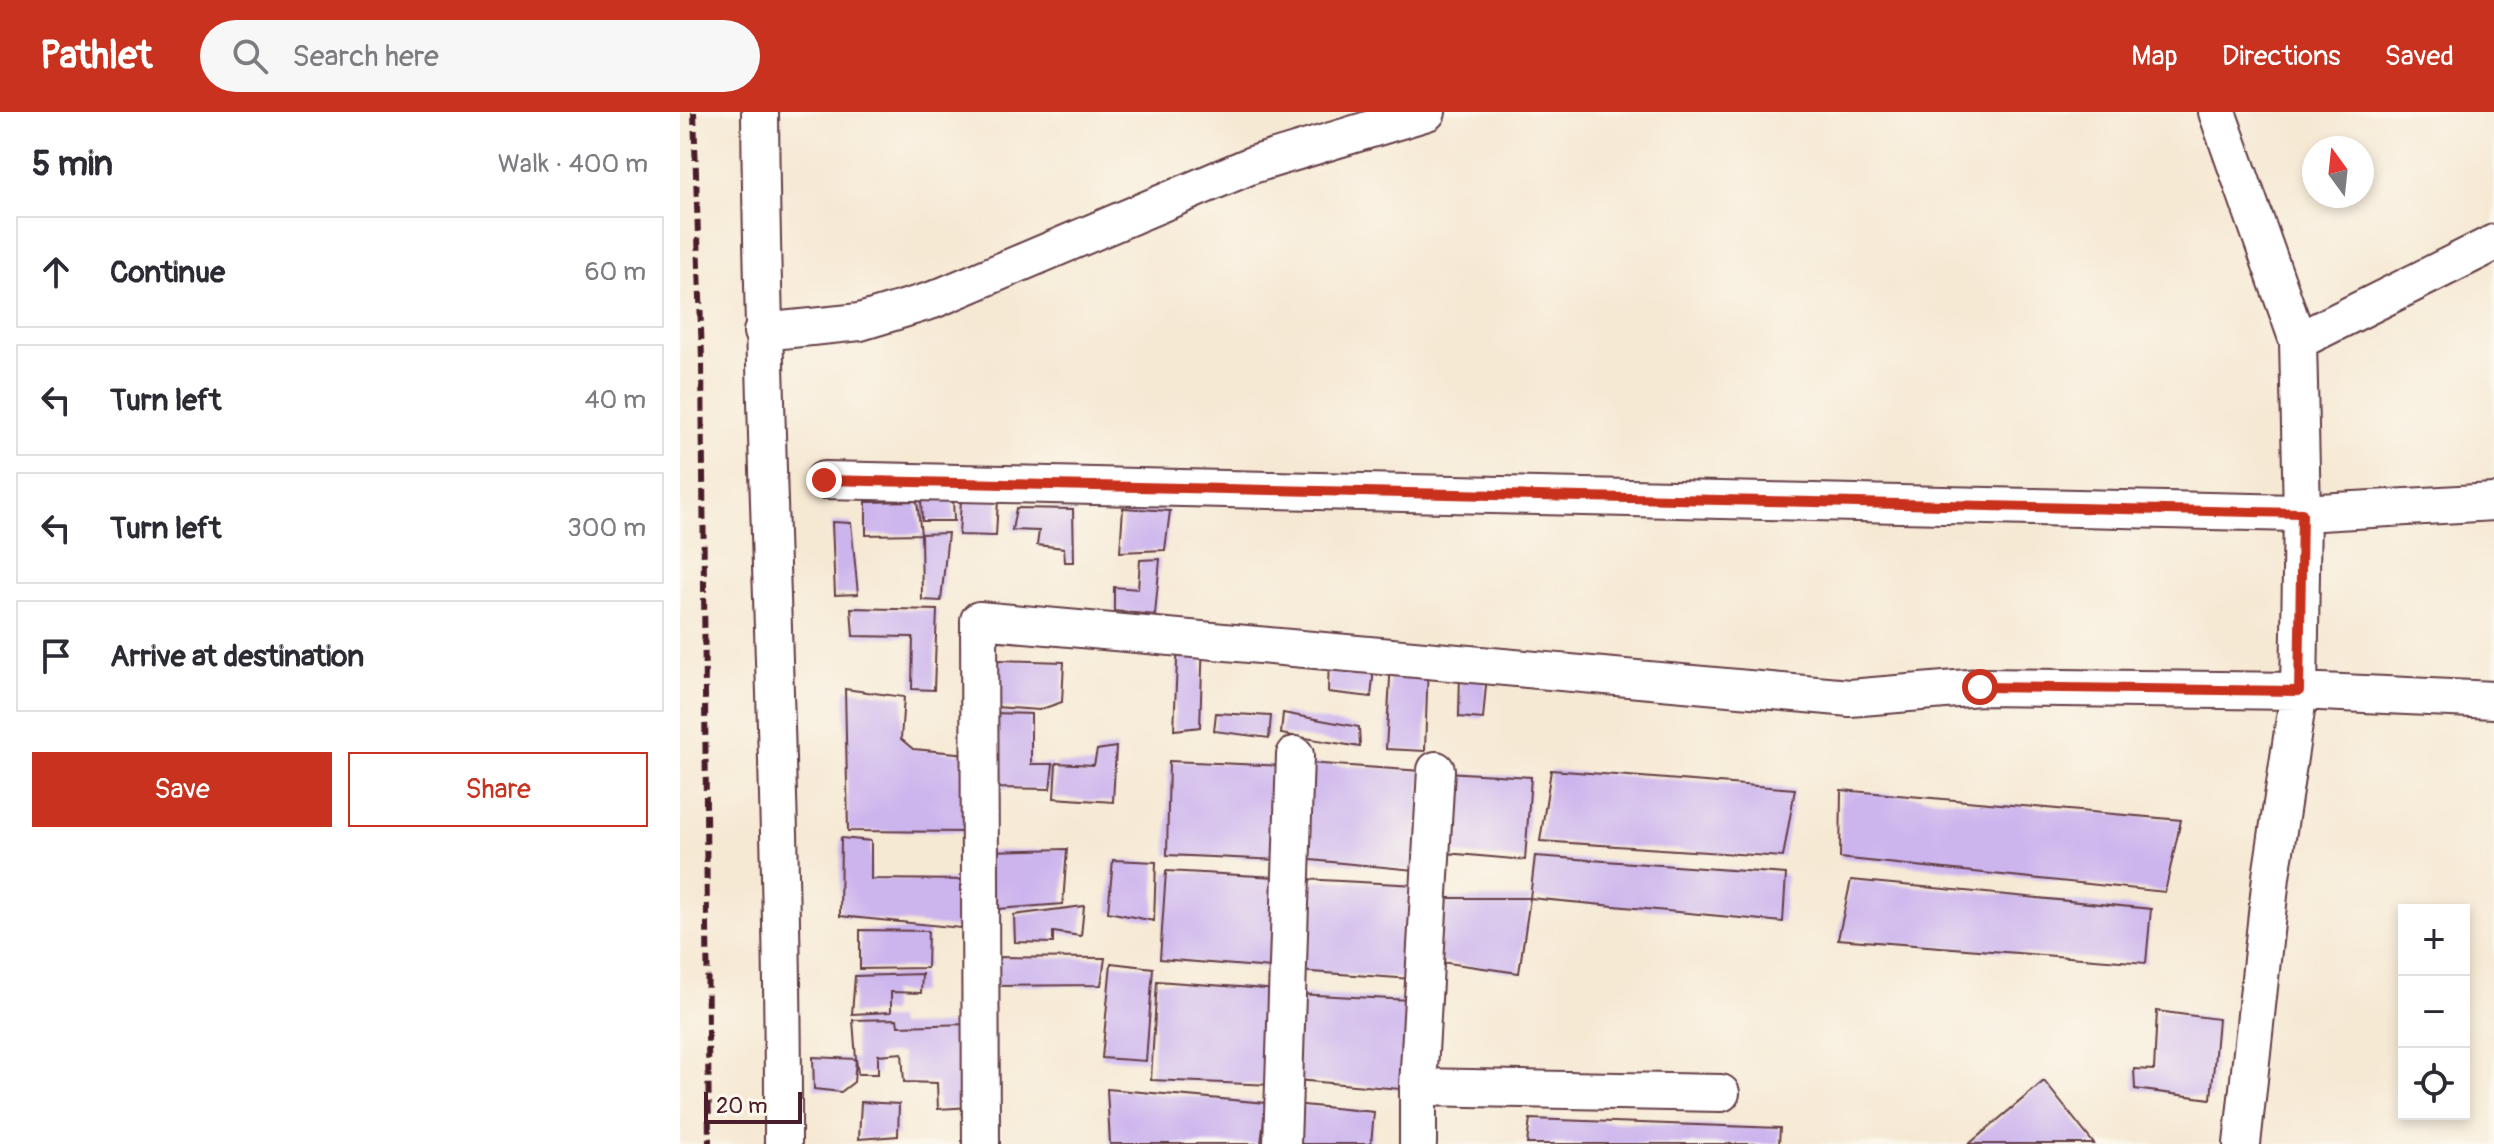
<!DOCTYPE html>
<meta charset="utf-8">
<style>
:root{--surface:#fff;--page:#f7f7f7;--text:#2b2b33;--muted:#7c7c81;--line:#e1e1e2;--accent:#c8321e}
body{margin:0;font-family:Pangolin,sans-serif;background:var(--page);color:var(--text)}
.controls{position:absolute;right:24px;bottom:24px;display:grid;overflow:hidden;border-radius:0px;box-shadow:0 4px 12px #0003}
.controls button{width:72px;height:72px;display:grid;place-items:center;padding:0;border:0;border-bottom:2px solid var(--line);background:var(--surface);color:var(--text);font:40px sans-serif}
.compass{position:absolute;left:1622px;top:24px;width:72px;height:72px;border-radius:50%;background:var(--surface);box-shadow:0 4px 12px #0003;rotate:345deg}
.scale{position:absolute;left:24px;bottom:20px;width:98px;box-sizing:border-box;padding-left:8px;border:4px solid #4a1f2b;border-top:0;font-size:22px;line-height:28px;white-space:nowrap;color:#4a1f2b;-webkit-text-stroke:6px #fbf7ec;paint-order:stroke}
.stop{position:absolute;width:24px;height:24px;margin:-18px;border:6px solid #c8321e;border-radius:50%;background:#fff}
.stop.end{background:#c8321e;border-color:#fff;box-shadow:0 2px 8px #0008}
.list{margin:0;padding:0;list-style:none}
h2{display:flex;justify-content:space-between;align-items:center;height:104px;margin:0;padding:0 32px;font-size:34px}
h2 small{font-size:26px;font-weight:400;color:var(--muted)}
.list li{display:grid;grid-template-columns:52px 1fr auto;gap:24px;align-items:center;box-sizing:border-box;height:112px;margin:0 16px 16px;padding:0 16px;border:2px solid var(--line);border-radius:0px}
.list b{display:block;font-size:30px;white-space:nowrap}
.list em{font-size:26px;font-style:normal;color:var(--muted)}
.actions{display:flex;gap:16px;padding:24px 32px}
.actions a{flex:1;padding:18px 0;border:2px solid var(--accent);border-radius:0px;text-align:center;font-size:28px;color:var(--accent)}
.actions .main{background:var(--accent);color:#fff}
.icon{flex:none;width:44px;height:44px;fill:none;stroke:currentColor;stroke-width:2;stroke-linecap:round;stroke-linejoin:round}
.map{position:relative;flex:none;width:1814px;height:1032px;overflow:hidden}
header{display:flex;align-items:center;gap:48px;box-sizing:border-box;height:112px;padding:0 40px;background:var(--accent);color:#fff}
header strong{font-size:38px}
nav{display:flex;gap:44px;margin-inline-start:auto;font-size:28px}
.search{width:560px;height:72px;background:var(--page);display:flex;align-items:center;gap:20px;box-sizing:border-box;padding:0 28px;border-radius:44px;color:var(--muted);font-size:30px}
main{display:flex}
aside{flex:1;background:var(--surface)}
.map>svg:first-child{display:block}
.building{fill:#ccb4ed}
.lines{fill:none;stroke-linecap:round;stroke-linejoin:round}
.minor-casing{stroke:#643d44;stroke-width:40}
.minor{stroke:#fff;stroke-width:36}
.rail{stroke:#4a1f2b;stroke-width:6;stroke-dasharray:12 6;stroke-linecap:butt}
.route{stroke:#c8321e;stroke-width:10}
</style>
<header>
<strong>Pathlet</strong>
<div class="search"><svg class="icon" aria-label="search" viewBox="0 0 24 24"><circle cx="10" cy="10" r="6"/><path d="M15 15l6 6"/></svg>Search here</div>
<nav><a>Map</a><a>Directions</a><a>Saved</a></nav>
</header>
<main>
<aside>
<h2>5 min<small>Walk · 400 m</small></h2>
<ul class="list">
<li><svg class="icon" aria-label="ahead" viewBox="0 0 24 24"><path d="M12 20V5M6 11l6-6 6 6"/></svg><div><b>Continue</b></div><em>60 m</em></li>
<li><svg class="icon" aria-label="left" viewBox="0 0 24 24"><path d="M17 20v-9H6M10 6l-5 5 5 5"/></svg><div><b>Turn left</b></div><em>40 m</em></li>
<li><svg class="icon" aria-label="left" viewBox="0 0 24 24"><path d="M17 20v-9H6M10 6l-5 5 5 5"/></svg><div><b>Turn left</b></div><em>300 m</em></li>
<li><svg class="icon" aria-label="arrive" viewBox="0 0 24 24"><path d="M6 21V4h12l-3 4 3 4H6"/></svg><div><b>Arrive at destination</b></div></li>
</ul>
<div class="actions"><a class="main">Save</a><a>Share</a></div>
</aside>
<div class="map">
<svg width="1814" height="1032" viewBox="0 0 1814 1032">
<rect width="100%" height="100%" fill="#fbf7ec"/>
<filter id="ink" filterUnits="userSpaceOnUse"><feTurbulence type="fractalNoise" baseFrequency=".0125" numOctaves="2"/><feDisplacementMap in="SourceGraphic" scale="16" xChannelSelector="R" yChannelSelector="G"/><feConvolveMatrix kernelMatrix="1 2 1 2 8 2 1 2 1" color-interpolation-filters="sRGB"/></filter>
<filter id="wash" filterUnits="userSpaceOnUse"><feTurbulence type="fractalNoise" baseFrequency=".006" numOctaves="4" result="noise"/><feDisplacementMap in="SourceGraphic" scale="32" xChannelSelector="R" yChannelSelector="G"/><feGaussianBlur stdDeviation="1.8" result="paint"/><feColorMatrix in="noise" values="0 0 0 0 0 0 0 0 0 0 0 0 0 0 0 0 0 1.4 0 .05"/><feComposite in="paint" operator="in"/></filter>
<g filter="url(#wash)">
<rect width="100%" height="100%" fill="#f6e9d4"/>
<g id="blocks">
<path class="building" d="M241,385L273,386L274,409H242Z
M281,387H318L316,424L279,423Z
M237,389L241,422L268,421L261,489L242,488L241,422L186,423V390Z
M336,396L393,397L394,450H385L384,436L357,433L359,419L332,418Z
M443,396L490,399L485,438L440,440Z
M152,410L171,411L178,482L155,483Z
M480,447L475,503L434,499V475L458,477L460,448Z
M171,496L257,498L254,578L232,577L233,525L173,524Z
M498,527H523L520,615L494,618Z
M649,542L695,546L691,585L648,580Z
M318,548L384,550L382,590L359,598L316,595Z
M711,549L748,550L745,639L706,637Z
M780,561L807,562L803,607L779,605Z
M165,577L224,585L221,627L233,637L288,642L290,720L168,719Z
M313,601L351,602V652H373L370,677L312,676Z
M536,601L591,604L589,626L534,619Z
M603,601L679,615L680,635L601,622Z
M436,635L433,690L374,686L376,651L414,653L417,638Z
M489,649L605,654L600,748L487,743Z
M627,651L742,659L734,758L621,747Z
M871,658L1115,677L1103,745L860,729Z
M765,660L851,665L845,748L766,741Z
M1161,678L1501,708L1485,780L1160,746Z
M161,726L191,729V767L291,768V817L160,804Z
M387,737L383,792L305,798L307,739Z
M855,744L1106,762L1103,810L850,786Z
M433,748L476,750L474,809L428,800Z
M486,759L596,765L592,856L480,847Z
M622,767L737,773L732,867L617,859Z
M1171,768L1471,797L1466,851L1158,827Z
M759,786H850L839,861L760,850Z
M404,794L401,824L373,820V831L335,830L334,803Z
M180,818L248,819L247,856L180,857Z
M309,845L425,846L421,873L305,874Z
M431,851L473,856L466,949L422,946Z
M242,862L241,881L211,880V900L172,902L175,864Z
M477,869L599,878L593,973L471,968Z
M617,882L730,888L720,977L616,968Z
M1477,899L1538,907L1531,987L1455,977L1454,957L1474,958Z
M217,907L218,914L290,912L292,995L258,997L257,971L224,970L222,941L198,943V962H178L176,947L174,970L161,980L134,977L133,945L176,947L173,908Z
M1364,969L1414,1032H1289Z
M427,977L586,991L581,1032H430Z
M181,990L219,992L218,1024L179,1027Z
M613,992L694,1000L691,1032H612Z
M850,1007L1100,1016L1099,1032H847Z"/>
</g>
</g>
<g filter="url(#ink)">
<use href="#blocks" fill-opacity="0" stroke="#643d44" stroke-width="2"/>
<g class="lines">
<g class="minor-casing">
<path id="minor" d="M80,0C83,344 104,688 103,1032
M1537,0L1618,229L1622,401L1619,579L1591,765L1562,1032
M82,220L180,210L253,188L572,53L747,0
M1618,229L1814,131
M144,368L1622,401L1814,390
M738,975L756,658
M301,1032L299,508L1170,586L1300,575L1619,579L1814,588
M602,1032L615,643
M738,1032V975L1041,981"/>
</g>
<use href="#minor" class="minor"/>
<path class="rail" d="M14,0L22,247L29,1032"/>
</g>
</g>
<g class="lines" filter="url(#ink)">
<path class="route" d="M144,368L1622,401L1619,579L1300,575"/>
</g>
</svg>
<div class="controls">
<button>+</button>
<button>−</button>
<button><svg class="icon" aria-label="locate" viewBox="0 0 24 24"><circle cx="12" cy="12" r="6"/><path d="M12 2v4M12 18v4M2 12h4M18 12h4"/></svg></button>
</div>
<svg class="compass" viewBox="-18 -18 36 36"><path d="M0-13l5 13h-10z" fill="#e53935"/><path d="M0 13l5-13h-10z" fill="#7c7c81"/></svg>
<div class="scale">20 m</div>
<div class="stop" style="left:1300px;top:575px"></div>
<div class="stop end" style="left:144px;top:368px"></div>
</div>
</main>
